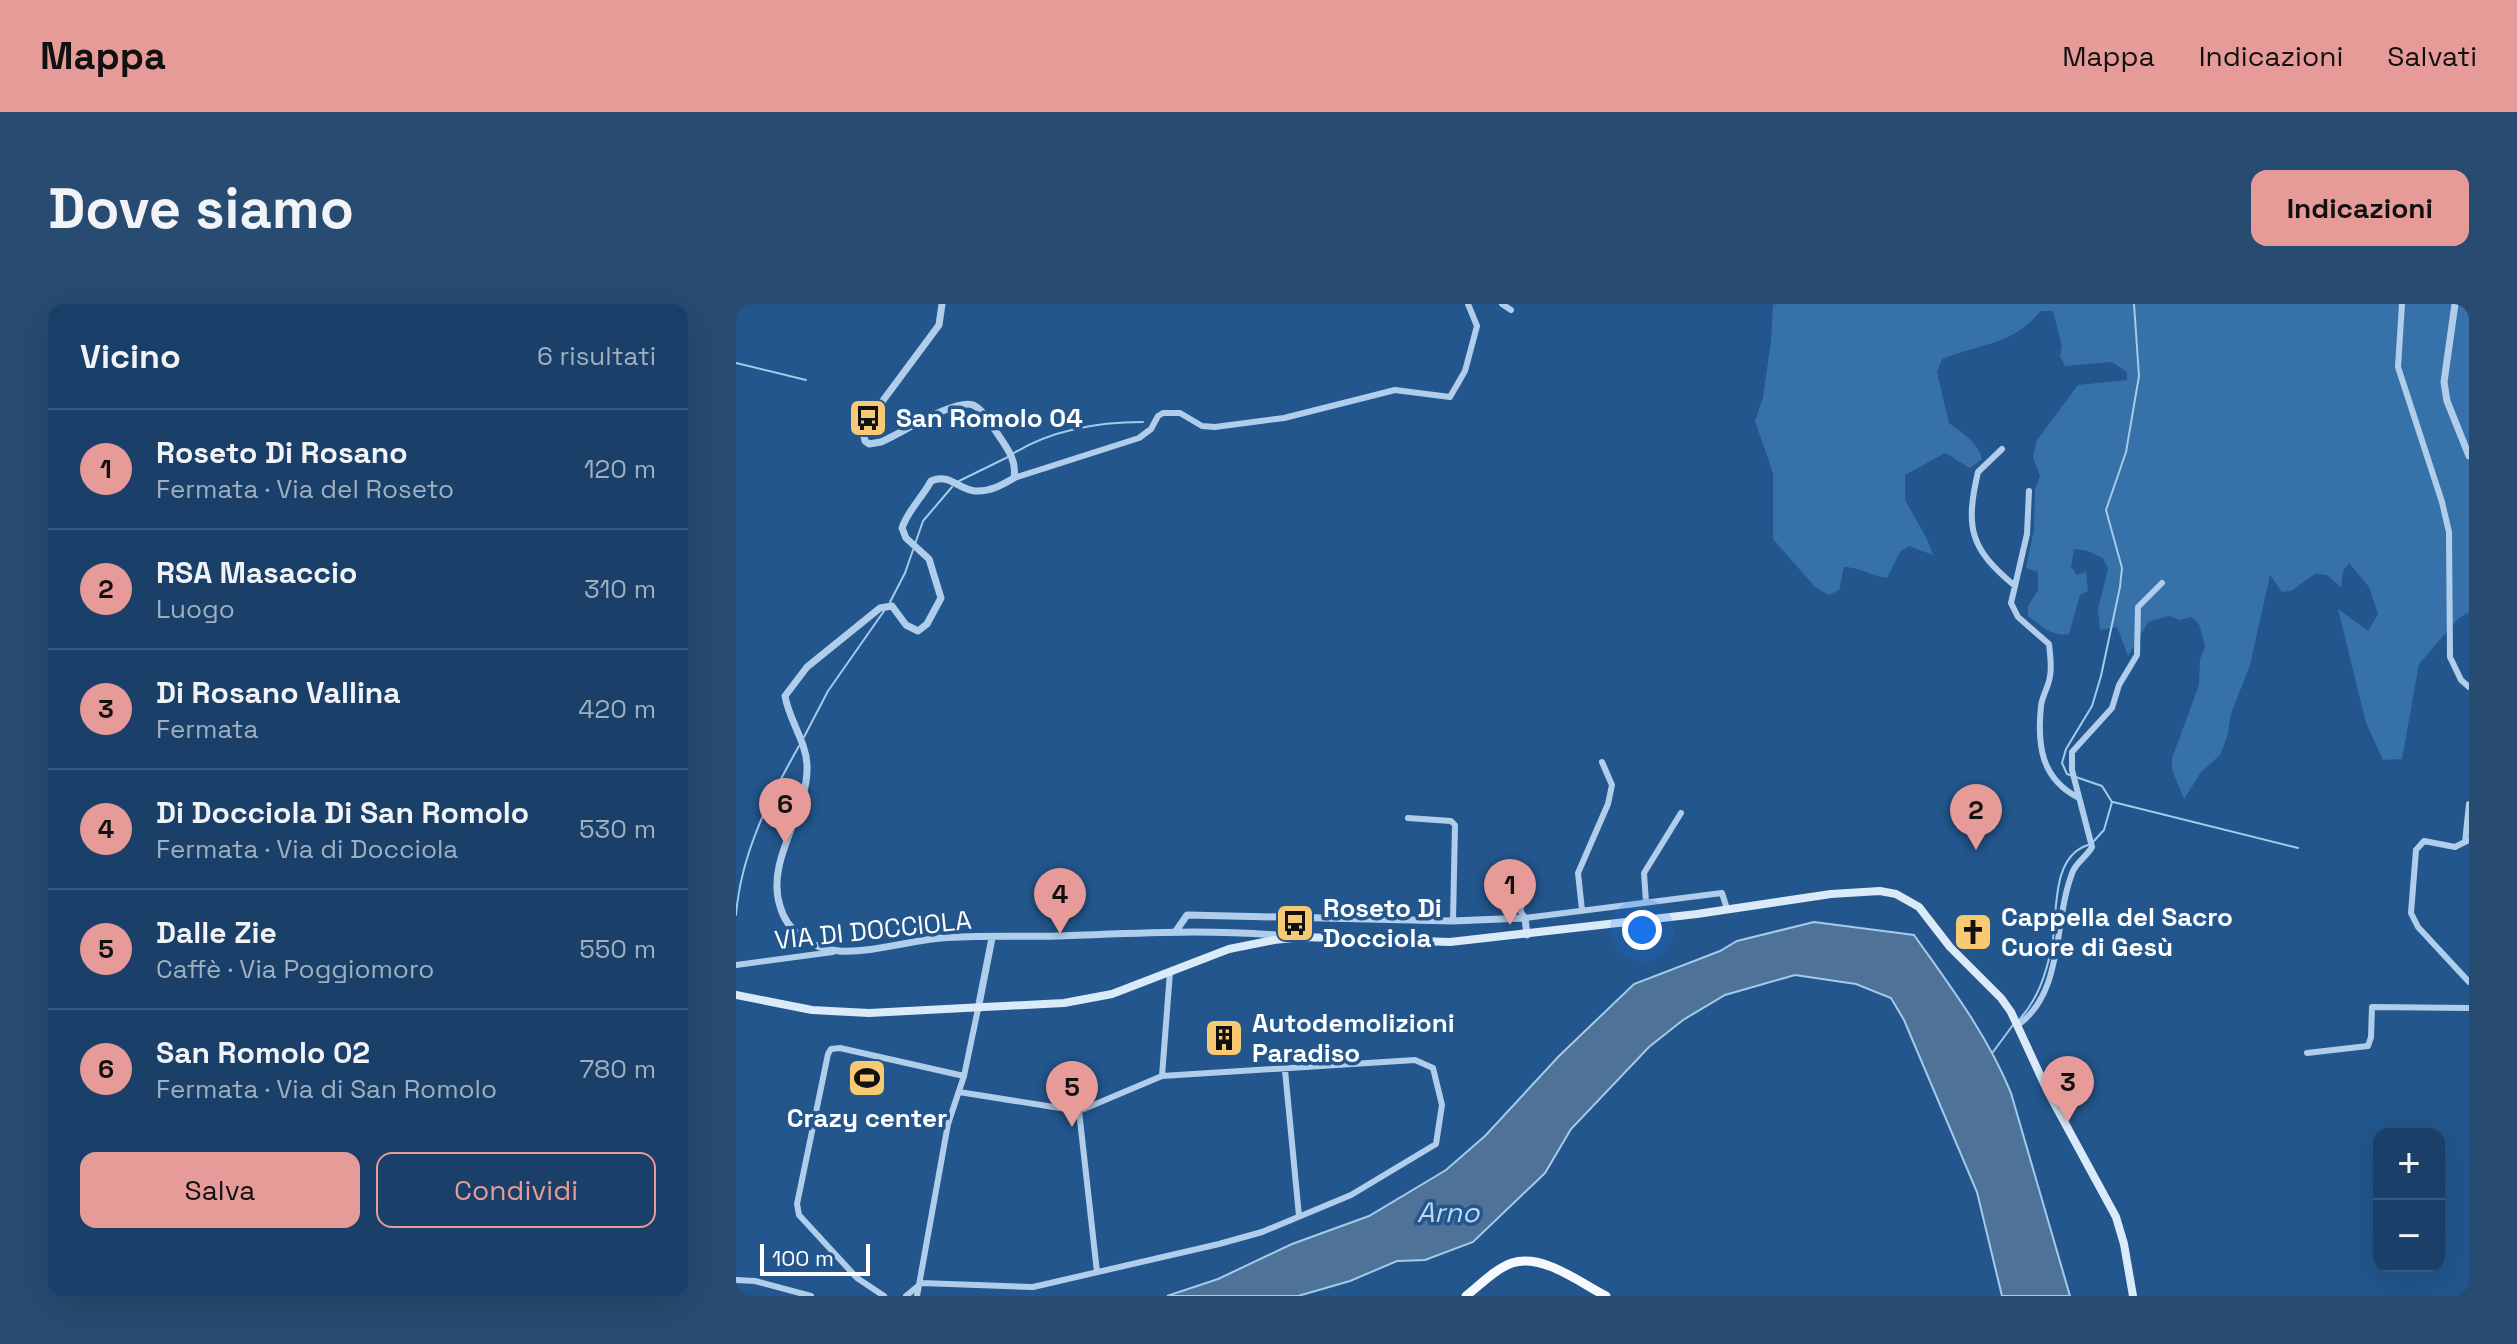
<!DOCTYPE html>
<html lang="it">
<meta charset="utf-8">
<style>
:root{--surface:#1a4069;--page:#274b71;--text:#f1f3f6;--muted:#9fafc0;--line:#38597d;--accent:#e69b98}
body{margin:0;font-family:"Space Grotesk",sans-serif;background:var(--page);color:var(--text)}
.controls{position:absolute;right:24px;bottom:24px;display:grid;overflow:hidden;border-radius:16px;box-shadow:0 8px 32px #0002}
.controls button{width:72px;height:72px;display:grid;place-items:center;padding:0;border:0;border-bottom:2px solid var(--line);background:var(--surface);color:var(--text);font:40px sans-serif}
.scale{position:absolute;left:24px;bottom:20px;width:110px;box-sizing:border-box;padding-left:8px;border:4px solid #fff;border-top:0;font-size:22px;line-height:28px;white-space:nowrap;color:#fff;-webkit-text-stroke:6px #22568c;paint-order:stroke}
.you{position:absolute;left:906px;top:626px;width:28px;height:28px;margin:-20px;border:6px solid #fff;border-radius:50%;background:#1a73e8;box-shadow:0 0 0 12px #1a73e833}
.badge{display:grid;place-items:center;width:52px;height:52px;border-radius:50%;background:var(--accent);color:#111;font-size:26px;font-weight:700}
.pin{position:absolute;translate:-50% -66px;filter:drop-shadow(0 2px 4px #0008)}
.pin::after{content:'';position:absolute;top:42px;width:28px;height:24px;background:inherit;clip-path:polygon(0 0,100% 0,50% 100%)}
.list{margin:0;padding:0;list-style:none}
h2{display:flex;justify-content:space-between;align-items:center;height:104px;margin:0;padding:0 32px;font-size:34px}
h2 small{font-size:26px;font-weight:400;color:var(--muted)}
.list li{display:grid;grid-template-columns:52px 1fr auto;gap:24px;align-items:center;box-sizing:border-box;height:120px;padding:0 32px;border-top:2px solid var(--line)}
.list b{display:block;font-size:30px;white-space:nowrap}
.list p{margin:0;font-size:26px;white-space:nowrap;color:var(--muted)}
.list em{font-size:26px;font-style:normal;color:var(--muted)}
.actions{display:flex;gap:16px;padding:24px 32px}
.actions a{flex:1;padding:18px 0;border:2px solid var(--accent);border-radius:16px;text-align:center;font-size:28px;color:var(--accent)}
.actions .main{background:var(--accent);color:#111}
.map{position:relative;flex:none;width:1733px;height:992px;overflow:hidden;border-radius:16px}
header{display:flex;align-items:center;gap:48px;box-sizing:border-box;height:112px;padding:0 40px;background:var(--accent);color:#111}
header strong{font-size:38px}
nav{display:flex;gap:44px;margin-inline-start:auto;font-size:28px}
.intro{display:flex;align-items:center;justify-content:space-between;box-sizing:border-box;height:192px;padding:0 48px}
h1{margin:0;font-size:56px}
.button{padding:20px 36px;border-radius:16px;background:var(--accent);color:#111;font-size:28px;font-weight:700}
main{display:flex;gap:48px;padding:0 48px}
aside{flex:1;background:var(--surface);border-radius:16px;box-shadow:0 8px 32px #0002}
.map>svg:first-child{display:block}
.green{fill:#3671a9}
.water{fill:#4e7298;stroke:#a4caec;stroke-width:2}
.lines{fill:none;stroke-linecap:round;stroke-linejoin:round}
.stream{stroke:#a4caec;stroke-width:2}
.minor{stroke:#b0ceeb;stroke-width:6}
.tertiary{stroke:#b0ceeb;stroke-width:7}
.secondary{stroke:#dbeaf9;stroke-width:8}
.primary{stroke:#f5f9fe;stroke-width:9}
.labels{text-anchor:middle;stroke-width:7;stroke-linejoin:round;paint-order:stroke}
.poi-label{font-size:26px;font-weight:bold;fill:#fff;stroke:#22568c;text-anchor:start}
.street-label{font-size:26px;fill:#fff;stroke:#22568c}
.water-label{font-size:28px;font-style:italic;fill:#bcd8f2;stroke:#22568c}
</style>
<header>
<strong>Mappa</strong>
<nav><a>Mappa</a><a>Indicazioni</a><a>Salvati</a></nav>
</header>
<div class="intro"><h1>Dove siamo</h1><a class="button">Indicazioni</a></div>
<main>
<aside>
<h2>Vicino<small>6 risultati</small></h2>
<ul class="list">
<li><span class="badge">1</span><div><b>Roseto Di Rosano</b><p>Fermata · Via del Roseto</p></div><em>120 m</em></li>
<li><span class="badge">2</span><div><b>RSA Masaccio</b><p>Luogo</p></div><em>310 m</em></li>
<li><span class="badge">3</span><div><b>Di Rosano Vallina</b><p>Fermata</p></div><em>420 m</em></li>
<li><span class="badge">4</span><div><b>Di Docciola Di San Romolo</b><p>Fermata · Via di Docciola</p></div><em>530 m</em></li>
<li><span class="badge">5</span><div><b>Dalle Zie</b><p>Caffè · Via Poggiomoro</p></div><em>550 m</em></li>
<li><span class="badge">6</span><div><b>San Romolo 02</b><p>Fermata · Via di San Romolo</p></div><em>780 m</em></li>
</ul>
<div class="actions"><a class="main">Salva</a><a>Condividi</a></div>
</aside>
<div class="map">
<svg width="1733" height="992" viewBox="0 0 1733 992">
<rect width="100%" height="100%" fill="#22568c"/>
<path class="green" d="M1040,0H1733V308L1722,315L1683,360L1666,455L1647,456L1630,419L1602,305L1632,327L1642,310L1633,283L1613,259L1607,267L1605,284L1591,271L1579,270L1555,287L1546,288L1534,271L1514,361L1495,410L1491,433L1484,451L1465,468L1448,495L1436,466V454L1463,381L1464,355L1469,342L1463,320L1455,313L1444,316L1433,312L1412,318L1392,352L1381,323L1364,326L1362,305L1372,265L1367,254L1352,247L1338,245L1335,263L1341,271L1350,268L1352,287L1344,291L1333,330C1317,334 1304,321 1292,312V302L1302,286V268L1290,264L1298,225L1299,185L1304,172L1297,153L1301,136L1342,81L1391,76V68L1376,58L1329,62L1324,52L1326,42L1317,7H1305C1275,42 1246,39 1206,55L1201,68L1213,119C1226,129 1243,139 1246,155L1234,164L1209,149L1169,171V196L1191,235L1197,251L1173,242L1164,248L1151,274C1136,272 1123,263 1108,263L1103,286L1093,291L1079,283L1037,235V169L1019,117L1027,94L1035,36L1037,1Z"/>
<path class="water" d="M1078,618L1178,631C1214,682 1251,730 1275,789L1334,992H1266L1241,888L1168,716L1155,694L1120,680L1059,671L989,691L947,716L913,743L835,825L809,869L737,938L689,956L661,957L614,977L562,992H431L482,975L556,940L633,912L710,866L749,832L823,752L898,680L984,647L1001,637Z"/>
<g class="lines">
<path class="stream" d="M0,59L70,76
M278,149C316,126 362,118 407,118
M221,178L272,153
M179,240L187,217L216,183
M154,298L169,269L177,246
M68,433L92,387L148,307
M1377,498L1562,544
M1357,538L1368,526L1376,498L1366,482L1331,470L1326,459L1330,445L1356,402L1365,372L1384,283L1386,264L1370,206L1390,148L1403,72L1398,0
M0,611C5,549 33,495 63,442
M1282,717C1302,696 1310,670 1316,642C1322,611 1314,553 1352,541
M1257,748L1277,721"/>
<path class="minor" d="M766,0L775,6
M1666,0L1662,63L1706,198L1713,228L1714,353L1725,376L1733,383
M1266,145L1242,168C1229,224 1234,245 1279,282L1275,299L1282,313L1313,340C1314,350 1316,362 1314,372C1313,382 1306,392 1305,402C1301,441 1305,475 1343,494
M278,174L403,134L415,125L422,112L427,109H444L466,122L479,123L548,114L659,86L714,93L729,67L741,22L732,0
M1279,282L1291,230L1293,187
M672,514L715,517L719,521L717,617
M1733,536L1719,543L1688,537L1680,546L1675,609L1682,623L1733,678
M1729,538L1733,500
M790,569L783,576L785,608L789,614L986,589L991,605
M910,598L908,569L945,509
M846,606L842,569L872,500L876,481L866,458
M0,661L97,648
M1282,721C1329,687 1317,616 1337,567C1341,558 1351,552 1356,543L1336,466V448L1376,404L1383,381L1401,351L1402,303L1426,279
M1571,749L1632,742L1635,733L1636,703L1733,704
M549,766L563,912
M426,772L434,668
M343,807L361,968
M0,976L19,977L75,992
M185,979L297,983L483,940L526,928L615,891L700,840L706,801L697,764L679,756L426,772L343,807L223,788
M148,992L121,974L63,911L61,900L92,750L95,745L104,744L228,772
M170,992L182,982
M181,992L212,820L228,772L242,705"/>
<path class="tertiary" d="M206,0L203,21L134,114L127,127L129,137L133,140L145,138C164,130 220,94 237,101C247,105 255,121 261,129C271,144 281,156 278,174C266,181 254,188 239,187C221,185 214,169 195,177C186,194 172,206 166,224L170,234L193,255L205,294L191,320L182,327L170,321L156,302L144,304L71,363L49,392C53,416 70,437 71,461C73,509 29,555 44,602C51,628 76,645 103,647C136,649 172,637 205,634C243,631 282,633 321,632C398,629 474,625 552,632
M1719,0L1708,78L1711,97L1733,152
M440,627L451,611L717,617L789,614L791,631
M242,705L256,634"/>
<path class="secondary" d="M0,691L76,706L133,709L328,699L376,690L493,645L538,636L566,633L714,638L961,610L1095,590L1144,587L1160,590L1183,603L1214,643L1265,694L1275,708L1312,788L1380,913L1388,940L1397,992"/>
<path class="primary" d="M730,992C744,981 759,965 776,959C807,949 844,979 870,992"/>
</g>
<defs>
<g id="bus-square" transform="scale(2)"><rect x="-9" y="-9" width="18" height="18" rx="4" fill="#f7c972" stroke="#22568c"/><path d="M-5-6H5V4H4V6H2V4H-2V6H-4V4H-5ZM-3.5-4V0h7V-4ZM-3.5 1.2v1.5H-2V1.2ZM2 1.2v1.5H3.5V1.2Z" fill="#111"/></g>
<g id="church-square" transform="scale(2)"><rect x="-9" y="-9" width="18" height="18" rx="4" fill="#f7c972" stroke="#22568c"/><path d="M-1.2-6h2.4v3.5h3.3v2.4h-3.3V6h-2.4V-.1h-3.3v-2.4h3.3Z" fill="#111"/></g>
<g id="building-square" transform="scale(2)"><rect x="-9" y="-9" width="18" height="18" rx="4" fill="#f7c972" stroke="#22568c"/><path d="M-4-6H4V6H1V3H-1V6H-4ZM-2.5-4.3h1.7v1.8h-1.7ZM.8-4.3h1.7v1.8H.8ZM-2.5-1h1.7V.8h-1.7ZM.8-1h1.7V.8H.8Z" fill="#111"/></g>
<g id="stadium-square" transform="scale(2)"><rect x="-9" y="-9" width="18" height="18" rx="4" fill="#f7c972" stroke="#22568c"/><path d="M0-5a6.5 5 0 1 0 0 10a6.5 5 0 1 0 0-10ZM-3.5-1.8h7v3.6h-7Z" fill="#111"/></g>
</defs>
<g fill-rule="evenodd">
<use href="#bus-square" x="132" y="114"/>
<use href="#bus-square" x="559" y="619"/>
<use href="#church-square" x="1237" y="628"/>
<use href="#building-square" x="488" y="734"/>
<use href="#stadium-square" x="131" y="774"/>
</g>
<g class="labels">
<g class="poi-label">
<text x="160" y="123">San Romolo 04</text>
<text x="587" y="613">Roseto Di<tspan x="587" dy="30">Docciola</tspan></text>
<text x="1265" y="622">Cappella del Sacro<tspan x="1265" dy="30">Cuore di Gesù</tspan></text>
<text x="516" y="728">Autodemolizioni<tspan x="516" dy="30">Paradiso</tspan></text>
<text x="131" y="823" text-anchor="middle">Crazy center</text>
</g>
<g class="street-label">
<text transform="translate(137 626) rotate(-6)" y="9">VIA DI DOCCIOLA</text>
</g>
<g class="water-label">
<text x="712" y="918">Arno</text>
</g>
</g>
</svg>
<div class="controls">
<button>+</button>
<button>−</button>
</div>
<div class="scale">100 m</div>
<div class="you"></div>
<div class="pin badge" style="left:774px;top:621px">1</div>
<div class="pin badge" style="left:1240px;top:546px">2</div>
<div class="pin badge" style="left:1332px;top:818px">3</div>
<div class="pin badge" style="left:324px;top:630px">4</div>
<div class="pin badge" style="left:336px;top:823px">5</div>
<div class="pin badge" style="left:49px;top:540px">6</div>
</div>
</main>
